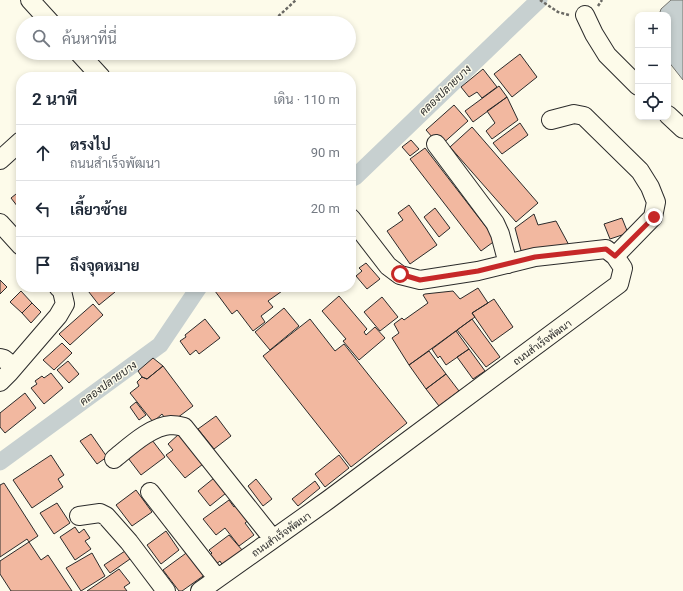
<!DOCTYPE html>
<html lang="th">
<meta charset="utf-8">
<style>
:root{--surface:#fff;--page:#f2f2f3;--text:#1f2937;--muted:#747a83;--line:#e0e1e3}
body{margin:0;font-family:Roboto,Sarabun,sans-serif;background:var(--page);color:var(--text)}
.controls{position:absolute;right:12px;top:12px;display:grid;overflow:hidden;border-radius:8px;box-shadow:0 2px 6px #0003}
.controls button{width:36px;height:36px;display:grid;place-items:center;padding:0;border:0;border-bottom:1px solid var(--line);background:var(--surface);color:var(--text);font:20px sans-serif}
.stop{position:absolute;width:12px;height:12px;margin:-9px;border:3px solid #c62828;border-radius:50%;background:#fff}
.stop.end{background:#c62828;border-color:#fff;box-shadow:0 1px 4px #0008}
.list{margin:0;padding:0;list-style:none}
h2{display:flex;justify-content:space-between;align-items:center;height:52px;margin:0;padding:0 16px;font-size:17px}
h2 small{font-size:13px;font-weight:400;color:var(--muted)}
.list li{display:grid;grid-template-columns:26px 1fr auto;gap:12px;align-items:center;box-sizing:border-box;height:56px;padding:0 16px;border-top:1px solid var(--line)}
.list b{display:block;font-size:15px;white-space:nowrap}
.list p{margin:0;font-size:13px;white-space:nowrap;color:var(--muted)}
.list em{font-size:13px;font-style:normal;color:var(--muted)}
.icon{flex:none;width:22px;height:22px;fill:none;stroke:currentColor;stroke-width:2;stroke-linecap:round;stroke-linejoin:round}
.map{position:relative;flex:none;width:683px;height:591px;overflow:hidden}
.search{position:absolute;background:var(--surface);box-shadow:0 2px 6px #0003;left:16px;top:16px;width:340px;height:44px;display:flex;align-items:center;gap:10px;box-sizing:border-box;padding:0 14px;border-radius:22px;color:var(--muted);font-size:15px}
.panel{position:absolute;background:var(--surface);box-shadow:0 2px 6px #0003;left:16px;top:72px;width:340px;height:220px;border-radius:16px}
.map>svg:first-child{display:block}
.water{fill:#c7d0d0;stroke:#74746e}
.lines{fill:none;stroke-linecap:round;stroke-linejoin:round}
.canal{stroke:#c7d0d0;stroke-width:17}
.building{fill:#f2b8a0;stroke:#2b2b2b}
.minor-casing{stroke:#2b2b2b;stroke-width:20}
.path{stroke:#6a6964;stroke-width:2.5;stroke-dasharray:3 2;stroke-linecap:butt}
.minor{stroke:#fdfbea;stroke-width:18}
.route{stroke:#c62828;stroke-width:5}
.labels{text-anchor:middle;stroke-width:3;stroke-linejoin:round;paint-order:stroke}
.street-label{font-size:10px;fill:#2b2b2b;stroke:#fdfbea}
.water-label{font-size:11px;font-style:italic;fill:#2b2b2b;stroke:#fdfbea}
</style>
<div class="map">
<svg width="683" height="591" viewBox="0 0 683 591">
<rect width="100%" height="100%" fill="#fdfbea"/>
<path class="water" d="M671,0H683V80L668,61V15H659L661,9Z"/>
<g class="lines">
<path class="canal" d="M351,179L355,177L539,0
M0,462L160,345L199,287"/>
</g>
<path class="building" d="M520,54L537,77L512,97L494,74Z
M483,69L497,87L482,98L477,92L469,97L461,87Z
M499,86L507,97L473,122L465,111Z
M507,97L518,120L492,139L486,131L495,123L487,111Z
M454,105L468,121L440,146L426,130Z
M520,123L528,135L502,154L493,143Z
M472,127L538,203L516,222L450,147Z
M411,140L419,149L410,156L402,147Z
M425,148L496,240L481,251L410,159Z
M21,190V211L11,198Z
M409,205L437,245L410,264L387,231L403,220L398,213Z
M435,208L450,228L439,237L424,217Z
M534,214L538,225L556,221L570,247L523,258L515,228Z
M622,218L628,233L610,239L604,224Z
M366,263L380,279L367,289L356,276L362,271L359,268Z
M0,280L7,287L0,294Z
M85,287H111L115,292L99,305Z
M212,287H238L240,288L242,287H284L285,289L268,301L273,307L261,316L265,322L253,331L237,310L232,314Z
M478,288L488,303L472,313L475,317L409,365L392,338L399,333L394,324L402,318L404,320L428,303L423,295L425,294L453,291L460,299Z
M21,291L32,303L22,313L10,302Z
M339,296L367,329L364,332L366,335L375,327L385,338L359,360L343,341L346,339L322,311Z
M382,297L398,317L380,331L364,312Z
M494,299L513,327L492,342L472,313Z
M32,303L41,312L31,323L22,313Z
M93,304L103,315L70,345L59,334Z
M284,308L299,326L270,350L255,332Z
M205,319L220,338L199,354L196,350L190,355L180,341L186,337L185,335Z
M310,319L335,351L344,344L407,423L351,467L263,356Z
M472,319L500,357L486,367L457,330Z
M456,331L469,349L446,365L440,356L438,358L432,349Z
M62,343L72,353L54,370L43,360Z
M469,349L485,371L473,379L457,357Z
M429,351L446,374L426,389L409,365Z
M153,358L163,366L147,379L142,377L138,371Z
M68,361L79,374L69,383L57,370Z
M163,366L193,406L169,424L162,414L153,422L130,393L139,386L137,382L142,377L147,379Z
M51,373L63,388L44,404L31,388L37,384L35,381L42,376L44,378Z
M446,374L459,391L439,406L426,389Z
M25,393L36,408L5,433L0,427V413Z
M136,402L146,415L139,420L130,407Z
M216,416L231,436L214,449L198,429Z
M91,434L107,457L97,464L80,441Z
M179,434L203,464L185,478L166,455L173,450L168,444Z
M152,440L165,457L141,475L128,458Z
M51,455L64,475L58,479L63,487L32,508L13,480Z
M339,455L349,468L325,487L315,474Z
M219,474L231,489L210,506L198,491Z
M256,479L272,499L263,506L248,486Z
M315,481L320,488L298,506L292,499Z
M4,483L38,536L29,542L27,539L0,557V485Z
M136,490L152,512L132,526L116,505Z
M229,500L234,507L241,502L253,517L245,523L254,535L239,546L225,528L216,535L203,519Z
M57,503L70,523L54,534L40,513Z
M75,527L79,533L84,529L90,538L85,541L91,549L75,560L60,537Z
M166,531L179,550L161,564L147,545Z
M229,535L243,551L223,566L220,561L215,565L209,556L212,553L209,550Z
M29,542L41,560L48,555L72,591H11L0,574V561Z
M125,551L130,559L110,573L104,565Z
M189,551L206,574L182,591H179L163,570Z
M92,553L105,576L81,591L66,568Z
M119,569L130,583L124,587L127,591H87Z"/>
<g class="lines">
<g class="minor-casing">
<path id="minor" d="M30,0L51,23
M585,15L594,34L607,55L638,86
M79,53L101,77
M668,115L683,129
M551,120L574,114L584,116L640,171L650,187L656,202L653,217L615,256
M436,144L495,223L500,234L508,264
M0,160L21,141
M0,223L21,246
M0,358L4,359L14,367
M0,382L9,373L58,316L65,304L62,291L58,287
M114,459C129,447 151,426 171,425C176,425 180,426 184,427L273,539
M150,492L217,578
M79,516L100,513L106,516L129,542L166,591
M200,591L328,500L604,295L619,284L623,268L615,256L606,249L535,257L478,271L420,280L400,275L388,266L351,218"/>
</g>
<path class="path" d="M540,0L558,12L569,15
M598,6L602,0
M271,23L296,0"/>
<use href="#minor" class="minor"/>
</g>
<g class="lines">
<path class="route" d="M400,274L420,280L478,271L535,257L606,249L615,256L654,217"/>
</g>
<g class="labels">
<g class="street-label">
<text transform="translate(542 342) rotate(-36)" y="4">ถนนสำเร็จพัฒนา</text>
<text transform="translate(281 534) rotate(-35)" y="4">ถนนสำเร็จพัฒนา</text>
</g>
<g class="water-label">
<text transform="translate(445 90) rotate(-44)" y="4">คลองปลายบาง</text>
<text transform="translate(108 383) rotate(-36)" y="4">คลองปลายบาง</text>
</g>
</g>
</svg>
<div class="controls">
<button>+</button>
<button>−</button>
<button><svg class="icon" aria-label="locate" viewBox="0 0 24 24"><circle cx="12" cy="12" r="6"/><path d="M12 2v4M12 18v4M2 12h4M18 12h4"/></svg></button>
</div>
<div class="stop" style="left:400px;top:274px"></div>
<div class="stop end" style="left:654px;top:217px"></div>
<div class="search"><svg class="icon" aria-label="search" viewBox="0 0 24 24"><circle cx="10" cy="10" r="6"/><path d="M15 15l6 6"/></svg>ค้นหาที่นี่</div>
<section class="panel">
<h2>2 นาที<small>เดิน · 110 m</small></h2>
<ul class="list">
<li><svg class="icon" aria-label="ahead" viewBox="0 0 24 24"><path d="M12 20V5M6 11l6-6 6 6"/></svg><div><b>ตรงไป</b><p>ถนนสำเร็จพัฒนา</p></div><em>90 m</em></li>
<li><svg class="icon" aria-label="left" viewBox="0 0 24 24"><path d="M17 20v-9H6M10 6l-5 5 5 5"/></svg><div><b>เลี้ยวซ้าย</b></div><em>20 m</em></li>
<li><svg class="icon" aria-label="arrive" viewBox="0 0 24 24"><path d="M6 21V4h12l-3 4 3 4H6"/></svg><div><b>ถึงจุดหมาย</b></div></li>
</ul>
</section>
</div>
